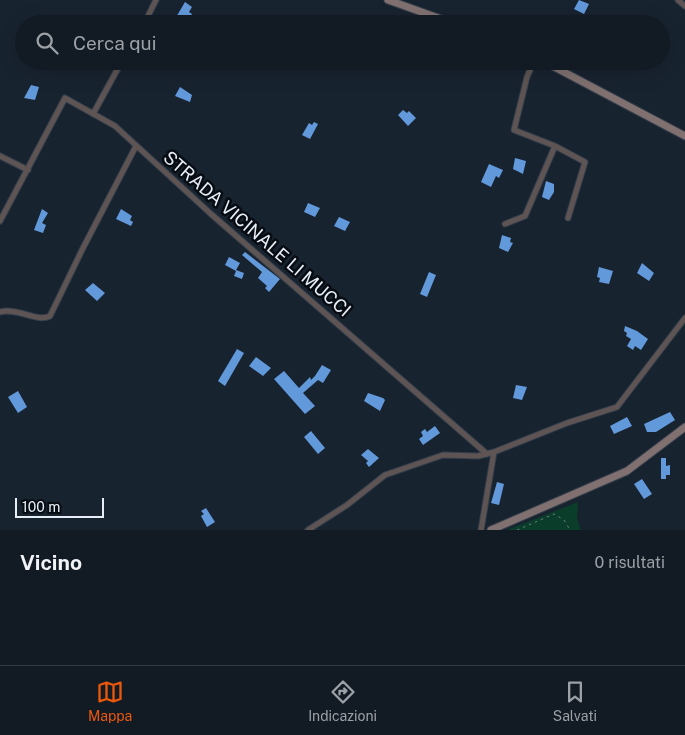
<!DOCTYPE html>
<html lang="it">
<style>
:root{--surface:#121a24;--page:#1f2731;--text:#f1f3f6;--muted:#9ca1a6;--line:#313841;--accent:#ea580c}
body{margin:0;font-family:"Public Sans",sans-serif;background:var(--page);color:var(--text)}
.scale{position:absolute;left:15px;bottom:12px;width:89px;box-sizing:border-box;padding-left:5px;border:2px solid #e6edf7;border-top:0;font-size:14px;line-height:18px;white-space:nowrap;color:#e6edf7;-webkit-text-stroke:4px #070c12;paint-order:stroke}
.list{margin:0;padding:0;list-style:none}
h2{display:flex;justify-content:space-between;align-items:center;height:65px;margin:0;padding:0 20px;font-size:21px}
h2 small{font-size:16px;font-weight:400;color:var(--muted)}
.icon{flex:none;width:28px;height:28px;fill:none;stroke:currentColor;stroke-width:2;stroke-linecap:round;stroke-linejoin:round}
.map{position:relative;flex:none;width:685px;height:530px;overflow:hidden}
.search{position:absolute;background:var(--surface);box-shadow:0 5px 20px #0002;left:15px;right:15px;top:15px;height:55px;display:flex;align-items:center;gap:12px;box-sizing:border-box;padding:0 18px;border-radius:28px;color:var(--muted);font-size:19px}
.sheet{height:135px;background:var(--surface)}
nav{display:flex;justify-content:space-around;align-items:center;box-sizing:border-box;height:70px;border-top:1px solid var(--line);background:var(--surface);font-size:14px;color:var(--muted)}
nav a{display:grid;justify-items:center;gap:2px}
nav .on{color:var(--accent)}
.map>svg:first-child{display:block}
.green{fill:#0a3e2a}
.building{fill:#6299db}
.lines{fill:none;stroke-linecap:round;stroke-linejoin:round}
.street-casing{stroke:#353f4c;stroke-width:7}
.secondary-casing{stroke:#353f4c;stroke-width:9}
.path{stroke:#6f7884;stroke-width:1;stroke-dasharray:2.5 4;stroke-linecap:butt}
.street{stroke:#5e5454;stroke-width:5}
.secondary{stroke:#807170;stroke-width:7}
.labels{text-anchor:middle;stroke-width:5;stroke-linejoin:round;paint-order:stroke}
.street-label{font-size:18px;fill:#e6edf7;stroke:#070c12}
</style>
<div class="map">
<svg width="685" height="530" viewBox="0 0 685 530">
<rect width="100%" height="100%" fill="#182330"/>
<path class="green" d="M578,502L577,519L581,530H507Z"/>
<path class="building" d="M579,0L589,4L584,14L574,9Z
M185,2L192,7L189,12L192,14L190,18L192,19L189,24H172Z
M31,85L39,87L35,100L24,98Z
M180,87L192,95L190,102L175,96Z
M403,110L407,113L409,111L416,118L408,126L398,115Z
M314,122L318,124L310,139L302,135L309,123L312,125Z
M515,158L526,161L523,174L513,169Z
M489,164L503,170L499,178L496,176L491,187L481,182Z
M546,181L554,184V192L549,200L542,197Z
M308,203L320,208L315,217L304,212Z
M42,209L48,213L42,223L46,225L43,233L34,230Z
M121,209L132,216L130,220L133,222L131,226L116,219Z
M339,217L350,222L345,231L334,226Z
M502,235L511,238L510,242L513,243L508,252L499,248Z
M245,252L280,279L269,292L265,288L267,286L258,278L262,272L242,255Z
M229,257L240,263L236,270L244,273L242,279L234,276L236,271L225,265Z
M642,263L654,273L649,281L637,273Z
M599,267L613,271L609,284L599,282L600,278L597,277Z
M429,272L436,275L427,297L420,294Z
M93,283L105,293L97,301L85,290Z
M625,326L637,331L648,339L641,350L635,346L633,350L627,346L631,339L626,336L627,333L624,331Z
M237,349L244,353L225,386L218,381Z
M256,357L271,368L263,376L249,366Z
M322,365L331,370L323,383L318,380L303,393L315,406L305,414L274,379L284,371L299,388L310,377L311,380L315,376Z
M516,385L527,387L522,400L513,398Z
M18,391L27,407L18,413L8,397Z
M368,393L383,398L385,400L380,411L364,401Z
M670,412L675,420L656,432H647L644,424Z
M627,417L632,426L614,434L610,426Z
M435,426L440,433L423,445L419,439L423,436L421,432L425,429L427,432Z
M311,431L325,448L318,454L304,437Z
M368,449L379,458L369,467L366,463L368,461L361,455Z
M661,458H666V466L670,465V475H666V479H661Z
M642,479L652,494L644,499L634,484Z
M497,482L504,484L499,505L491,503Z
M206,508L215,522L207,527L201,516L204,514L201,511Z"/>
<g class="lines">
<g class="street-casing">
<path id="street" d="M678,0L685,6
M144,24L156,0
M534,61L527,77L514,130L555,146L585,162L568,218
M93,114L122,61
M0,156L28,170
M0,221L65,98L115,126L211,214L487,454
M505,224L525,216L555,146
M0,312C17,307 38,323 50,316L83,248L136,146
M308,530L347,505L385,475L443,455L478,456L494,452L567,423L617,407L685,318
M481,530L494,452"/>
</g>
<g class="secondary-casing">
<path id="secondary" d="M388,0L455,24
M543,61L685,136
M491,530L627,471L685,427"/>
</g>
<path class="path" d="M517,530L554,514L564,520L570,530"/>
<use href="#street" class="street"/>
<use href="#secondary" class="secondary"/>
</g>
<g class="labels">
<g class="street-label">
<text transform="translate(257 234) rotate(41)" y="6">STRADA VICINALE LI MUCCI</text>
</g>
</g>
</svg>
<div class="scale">100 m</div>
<div class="search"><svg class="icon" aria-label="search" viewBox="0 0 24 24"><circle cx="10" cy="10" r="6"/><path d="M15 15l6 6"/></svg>Cerca qui</div>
</div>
<section class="sheet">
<h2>Vicino<small>0 risultati</small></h2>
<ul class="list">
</ul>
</section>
<nav>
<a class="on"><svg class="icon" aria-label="map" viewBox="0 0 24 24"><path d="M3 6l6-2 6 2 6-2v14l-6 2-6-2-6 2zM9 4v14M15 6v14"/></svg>Mappa</a>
<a><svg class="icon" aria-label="directions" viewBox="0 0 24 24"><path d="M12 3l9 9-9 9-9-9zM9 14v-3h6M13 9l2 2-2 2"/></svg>Indicazioni</a>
<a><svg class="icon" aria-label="saved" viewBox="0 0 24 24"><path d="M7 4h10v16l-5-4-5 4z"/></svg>Salvati</a>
</nav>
